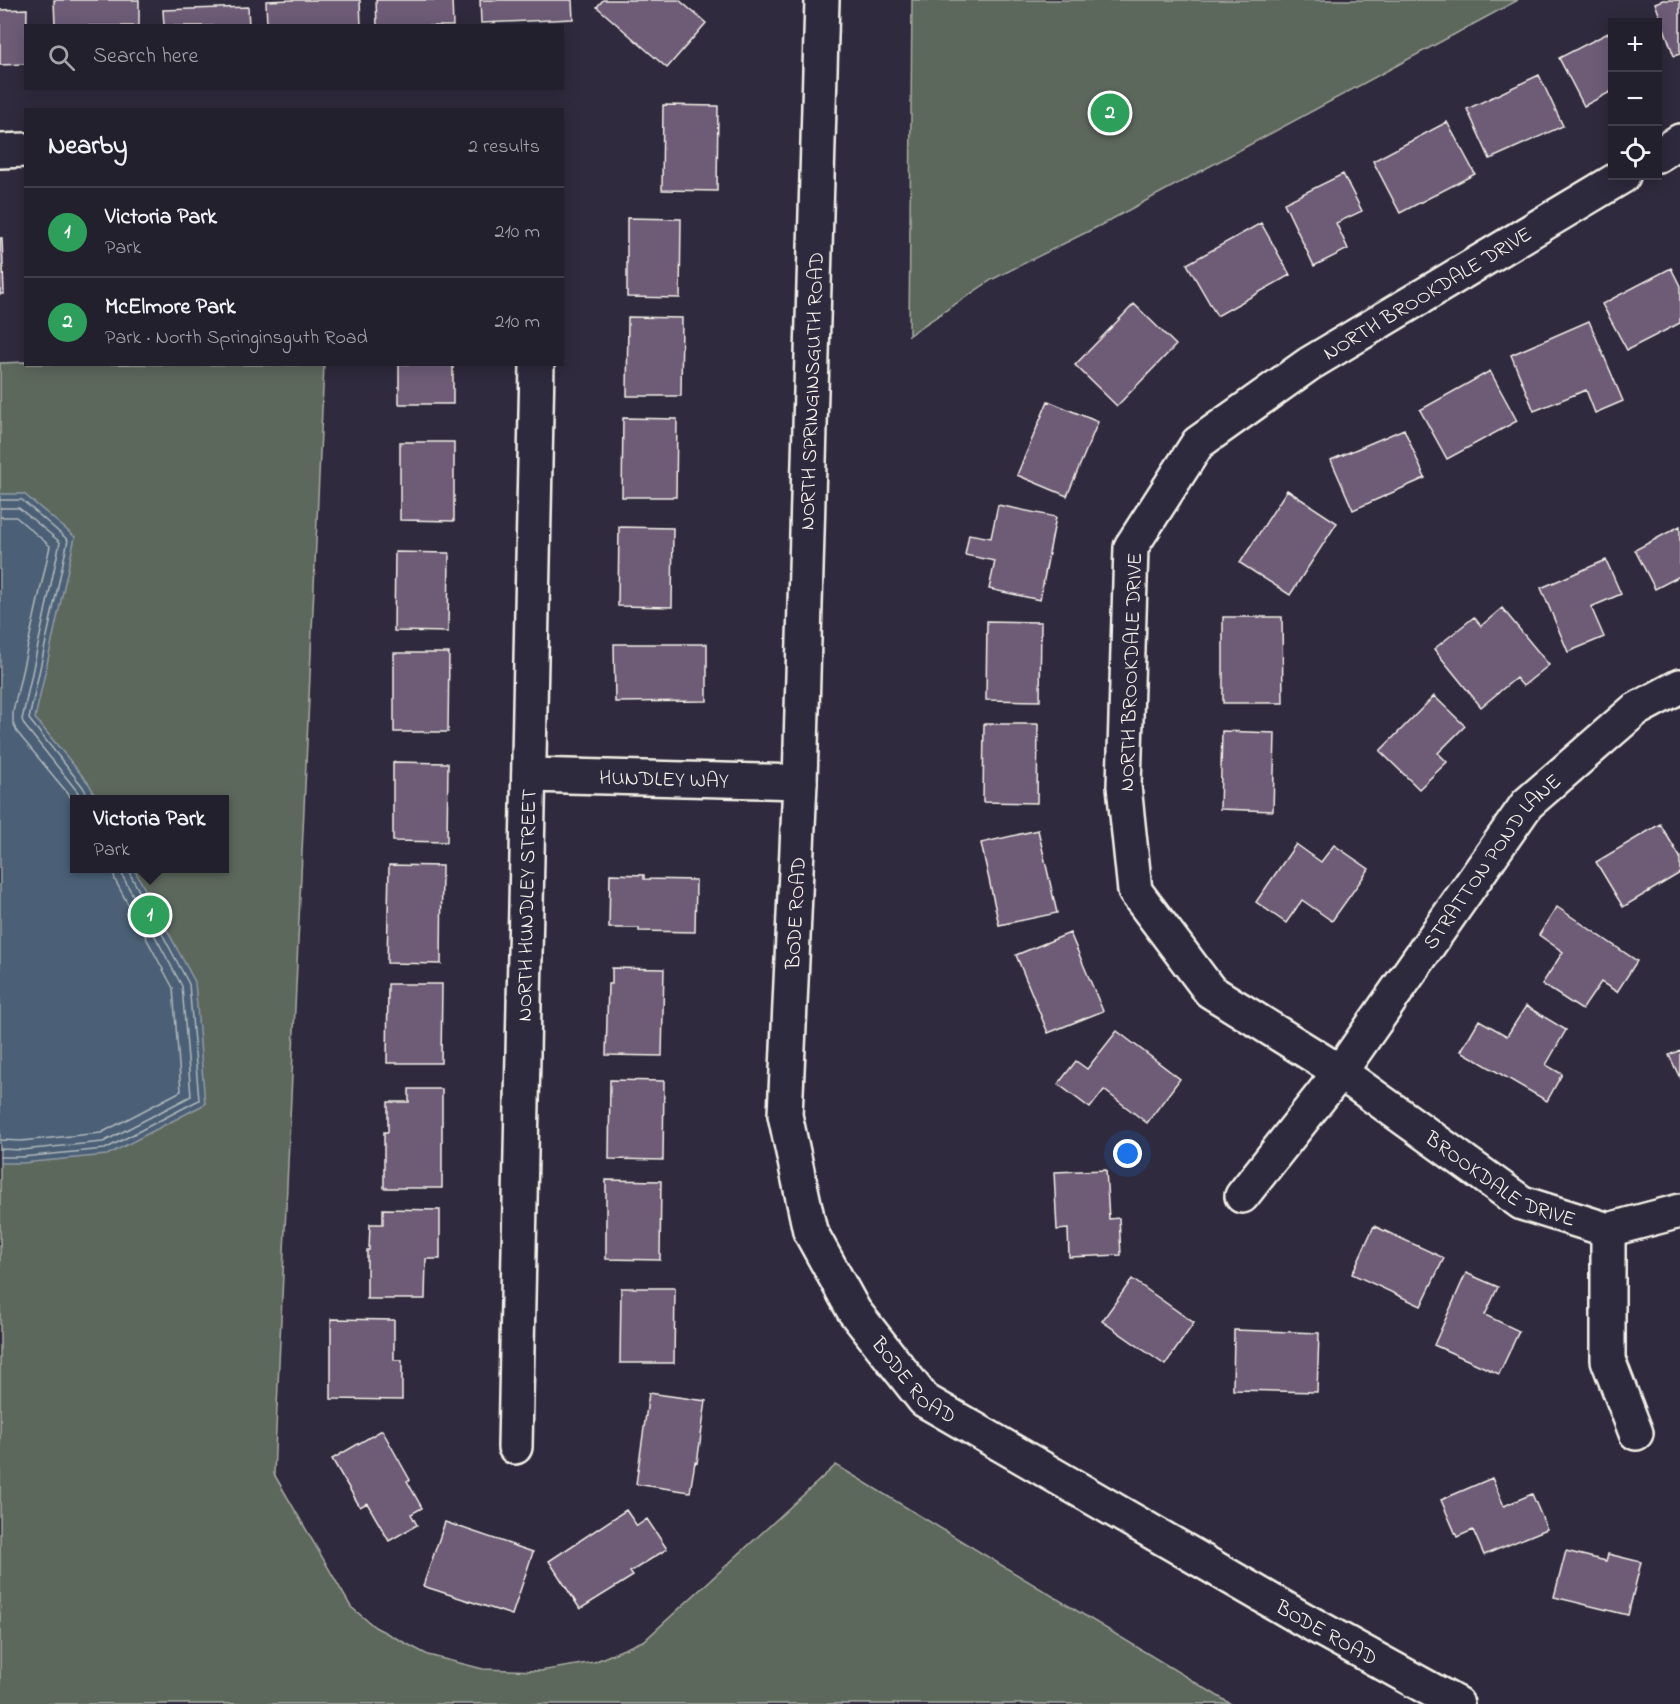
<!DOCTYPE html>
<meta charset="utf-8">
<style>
:root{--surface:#23202e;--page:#2b2836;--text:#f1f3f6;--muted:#a3a3aa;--line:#403e4a;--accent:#1a73e8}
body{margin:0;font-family:"Indie Flower",sans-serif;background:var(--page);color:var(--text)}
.controls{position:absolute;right:18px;top:18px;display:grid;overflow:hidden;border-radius:0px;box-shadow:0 3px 15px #0003}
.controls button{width:54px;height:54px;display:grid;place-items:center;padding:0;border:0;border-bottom:2px solid var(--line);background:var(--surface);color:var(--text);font:30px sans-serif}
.you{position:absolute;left:1128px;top:1154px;width:21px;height:21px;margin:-15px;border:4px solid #fff;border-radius:50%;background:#1a73e8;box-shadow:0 0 0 9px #1a73e833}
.badge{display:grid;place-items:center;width:39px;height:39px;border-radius:50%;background:var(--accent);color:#fff;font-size:20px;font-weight:700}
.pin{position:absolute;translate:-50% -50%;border:3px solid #fff;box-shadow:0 2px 6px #0006}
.popup{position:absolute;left:70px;top:795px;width:159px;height:78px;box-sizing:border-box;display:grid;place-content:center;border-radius:0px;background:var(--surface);filter:drop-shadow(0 2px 4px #0005);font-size:20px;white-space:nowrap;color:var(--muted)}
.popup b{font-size:22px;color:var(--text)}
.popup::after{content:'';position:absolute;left:50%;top:100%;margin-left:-12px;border:12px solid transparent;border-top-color:var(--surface)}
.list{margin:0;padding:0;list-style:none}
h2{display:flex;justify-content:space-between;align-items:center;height:78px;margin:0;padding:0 24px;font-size:26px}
h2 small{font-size:20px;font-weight:400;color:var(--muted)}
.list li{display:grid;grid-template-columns:39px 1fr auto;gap:18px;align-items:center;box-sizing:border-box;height:90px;padding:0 24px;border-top:2px solid var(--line)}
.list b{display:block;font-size:22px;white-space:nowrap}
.list p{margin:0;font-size:20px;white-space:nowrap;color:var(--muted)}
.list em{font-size:20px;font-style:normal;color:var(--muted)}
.icon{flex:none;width:33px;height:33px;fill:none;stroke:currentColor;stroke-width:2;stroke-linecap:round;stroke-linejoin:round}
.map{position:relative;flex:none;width:1680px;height:1704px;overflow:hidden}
.search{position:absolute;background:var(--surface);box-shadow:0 3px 15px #0003;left:24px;top:24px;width:540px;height:66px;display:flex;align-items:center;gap:15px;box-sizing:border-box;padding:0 21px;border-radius:0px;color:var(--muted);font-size:22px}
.panel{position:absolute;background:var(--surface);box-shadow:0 3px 15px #0003;left:24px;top:108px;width:540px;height:258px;border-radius:0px}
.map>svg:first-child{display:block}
.green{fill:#5d685d;stroke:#a8aca2;stroke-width:1.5;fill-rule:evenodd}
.water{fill:#4b6076;stroke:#8f9aa4;stroke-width:1.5}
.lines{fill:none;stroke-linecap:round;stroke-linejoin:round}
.shore{stroke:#b0b7ba;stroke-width:1.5}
.building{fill:#6e5c77;stroke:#f4f1e8;stroke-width:1.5}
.minor-casing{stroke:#f4f1e8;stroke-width:38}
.tertiary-casing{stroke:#f4f1e8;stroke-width:38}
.minor{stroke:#2f2a3d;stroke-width:33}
.tertiary{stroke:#2f2a3d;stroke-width:33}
.labels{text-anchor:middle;stroke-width:4.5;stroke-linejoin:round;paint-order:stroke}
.street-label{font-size:21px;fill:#f4f1e8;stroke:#2f2a3d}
</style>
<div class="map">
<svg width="1680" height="1704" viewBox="0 0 1680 1704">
<rect width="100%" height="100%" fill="#2f2a3d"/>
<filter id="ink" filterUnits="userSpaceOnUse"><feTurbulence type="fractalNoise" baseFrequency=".0167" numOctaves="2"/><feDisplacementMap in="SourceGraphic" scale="12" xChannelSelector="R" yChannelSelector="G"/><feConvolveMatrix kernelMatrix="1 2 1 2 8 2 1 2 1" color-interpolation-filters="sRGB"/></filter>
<g filter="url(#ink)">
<path class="green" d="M912,0H1518L1101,225L993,279L909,335Z
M25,362L26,364L324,365L274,1474L351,1607L375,1627L428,1655L483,1669L540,1671L594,1662L645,1640L836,1465L1231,1704H0V363ZM75,800H225V868H75Z"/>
<path class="water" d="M0,494H24L75,537L35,718L89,784L97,799L75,800V868L134,869L195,982L205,1104L107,1155L22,1163H0Z"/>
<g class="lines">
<path class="shore" d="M0,500H22L68,540L29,719L83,787L90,800
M0,508H19L60,542L22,720L25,726L77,791L82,800
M0,517H16L50,546L13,712V723L17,732L70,796L75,806
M0,1140L21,1141L101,1133L181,1091L173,988L115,880L113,868
M0,1149L22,1150L103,1142L191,1096L182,986L123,877L122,868
M0,1157H22L105,1149L199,1100L189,984L130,874L129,868"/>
</g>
<path class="building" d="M54,0H139V26H55Z
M291,0H360L361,26H267L266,1Z
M376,0H452L453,26H377Z
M480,0H572L573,19L481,23Z
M603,0H679L706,23L667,68L597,7Z
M1663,0H1680V54L1674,56L1655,3Z
M248,7L249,26H164L163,10Z
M27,9L26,64L0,65V10Z
M1612,31V91L1584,106L1559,58Z
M1539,75L1563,126L1490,159L1467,109Z
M663,105L718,106L717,191L662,190Z
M1447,122L1475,174L1400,213L1373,161Z
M1343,174L1362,211L1336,223L1348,249L1314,266L1284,203Z
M627,218L681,219L680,298L627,297Z
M1261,223L1290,275L1217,316L1187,264Z
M0,238H2L4,294H0Z
M1671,268L1680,286V323L1627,350L1602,304Z
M1134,304L1176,345L1117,406L1075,365Z
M628,317L682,318L681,396H627Z
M1589,321L1623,401L1595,413L1586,390L1534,411L1511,355Z
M399,364H453V404H399Z
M1490,371L1517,421L1447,459L1420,410Z
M1048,401L1098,422L1067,496L1017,475Z
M623,418L677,419L676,497H622Z
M1404,429L1425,478L1353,510L1331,460Z
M400,442H454V521L400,520Z
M1287,490L1337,523L1290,595L1240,563Z
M998,505L1056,517L1040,600L989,589L995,561L965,555L969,534L991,538Z
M1680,526V576L1655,589L1635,550Z
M619,527L673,528L672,607L618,606Z
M395,552L449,553L448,632L394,631Z
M1606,560L1621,594L1591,607L1604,637L1568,652L1541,588Z
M1502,608L1549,665L1523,686L1516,678L1481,707L1434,649L1474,617L1481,626Z
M1223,617H1282L1283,703H1223Z
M987,621L1041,622L1040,701L986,700Z
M614,644H707V701L615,702Z
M394,653H449L448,732H394Z
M1434,696L1465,726L1438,753L1447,762L1419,789L1380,751Z
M984,724H1038L1037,803L983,802Z
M1222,731L1275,733L1273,811L1220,809Z
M393,762L448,763L447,842L393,841Z
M1660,824L1680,857V873L1623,907L1596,862Z
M1038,830L1057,913L999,925L981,843Z
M1296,844L1321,862L1334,845L1369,869L1332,921L1302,900L1286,923L1256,902Z
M389,865L442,866L441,964L387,963Z
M610,874L644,875V879L696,880L695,932L639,931V928H609Z
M1557,907L1637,961L1617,992L1601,982L1582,1010L1542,984L1563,952L1539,935Z
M1070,933L1103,1011L1048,1033L1016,955Z
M612,968L664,969L662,1056L606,1055L608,984H612Z
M388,984H442L441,1063H387Z
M1526,1006L1566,1030L1546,1065L1562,1074L1547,1101L1461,1051L1479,1020L1507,1036Z
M1117,1031L1180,1079L1147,1123L1104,1090L1090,1108L1058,1084L1076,1061L1087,1069Z
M1680,1050V1078L1669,1055Z
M610,1080L664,1081L663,1160L609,1159Z
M409,1089H442V1188H384V1132H388V1102H409Z
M1106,1170L1109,1219L1119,1218L1121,1255L1069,1257L1068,1229L1057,1230L1054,1172Z
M606,1180L661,1181L660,1260L606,1259Z
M383,1209L440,1210V1259H426L425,1299H367V1250H369L370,1224H383Z
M1374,1226L1444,1258L1421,1306L1352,1274Z
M1466,1273L1498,1287L1485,1315L1519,1331L1499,1374L1434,1345Z
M1132,1279L1194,1323L1165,1365L1102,1321Z
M621,1288H675L674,1363H620Z
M331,1319L394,1320V1360H402V1400L331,1399Z
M1234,1330L1319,1333L1317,1392L1233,1390Z
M649,1393L706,1401L697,1463L695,1462L690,1492L636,1484Z
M382,1430L410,1480L407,1481L422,1508L411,1514L417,1525L389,1541L367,1503L360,1507L332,1459Z
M1492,1478L1504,1506L1532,1494L1547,1529L1484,1555L1473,1530L1457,1537L1441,1500Z
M626,1510L637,1526L647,1519L667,1549L630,1572L633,1576L580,1609L549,1561Z
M445,1522L533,1552L512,1615L423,1586Z
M1566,1551L1606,1561L1608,1554L1641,1562L1628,1615L1554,1597Z"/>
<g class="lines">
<g class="minor-casing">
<g id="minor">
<path d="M0,151L26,150"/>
<path d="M1658,155L1680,141"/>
<path id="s1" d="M1623,176L1309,364L1198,443L1131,547L1124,786L1135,891L1210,991L1340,1072L1522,1203L1608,1230L1680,1211"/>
<path id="s2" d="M529,775L800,782"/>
<path id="s3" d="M1242,1196L1340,1072L1527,804L1635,710L1680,686"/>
<path d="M1608,1230V1360L1636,1433"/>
<path id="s4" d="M515,1447L537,364"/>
</g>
</g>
<g class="tertiary-casing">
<g id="tertiary">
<path id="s5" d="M822,0L800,782L785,1115L810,1231L854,1311L924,1400L1301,1618L1457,1704"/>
</g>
</g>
<use href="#minor" class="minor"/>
<use href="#tertiary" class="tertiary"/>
</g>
</g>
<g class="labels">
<g class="street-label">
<text transform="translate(1427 293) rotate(-31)" y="7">NORTH BROOKDALE DRIVE</text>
<text transform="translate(811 391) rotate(-88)" y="7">NORTH SPRINGINSGUTH ROAD</text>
<text transform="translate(1130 672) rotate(-88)" y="7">NORTH BROOKDALE DRIVE</text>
<text dy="7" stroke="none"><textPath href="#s2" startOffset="135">HUNDLEY WAY</textPath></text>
<text dy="7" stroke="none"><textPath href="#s3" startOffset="418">STRATTON POND LANE</textPath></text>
<text dy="7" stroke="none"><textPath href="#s4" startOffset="542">NORTH HUNDLEY STREET</textPath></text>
<text transform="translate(795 913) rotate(-87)" y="7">BODE ROAD</text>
<text dy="7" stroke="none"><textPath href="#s1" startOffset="1443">BROOKDALE DRIVE</textPath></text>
<text dy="7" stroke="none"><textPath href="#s5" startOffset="1418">BODE ROAD</textPath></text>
<text dy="7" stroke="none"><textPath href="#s5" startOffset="1904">BODE ROAD</textPath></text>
</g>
</g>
</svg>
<div class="controls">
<button>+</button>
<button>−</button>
<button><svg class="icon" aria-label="locate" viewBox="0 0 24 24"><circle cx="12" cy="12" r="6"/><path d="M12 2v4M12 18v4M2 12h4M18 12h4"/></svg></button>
</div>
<div class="you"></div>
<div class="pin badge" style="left:150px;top:915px;background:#2e9e5b">1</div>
<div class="popup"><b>Victoria Park</b>Park</div>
<div class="pin badge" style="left:1110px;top:113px;background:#2e9e5b">2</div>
<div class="search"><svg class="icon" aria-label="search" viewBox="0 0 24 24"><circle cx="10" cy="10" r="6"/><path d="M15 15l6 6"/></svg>Search here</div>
<section class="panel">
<h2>Nearby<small>2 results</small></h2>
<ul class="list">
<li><span class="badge" style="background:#2e9e5b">1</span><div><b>Victoria Park</b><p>Park</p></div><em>210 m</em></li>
<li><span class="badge" style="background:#2e9e5b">2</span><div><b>McElmore Park</b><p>Park · North Springinsguth Road</p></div><em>210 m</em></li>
</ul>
</section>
</div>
